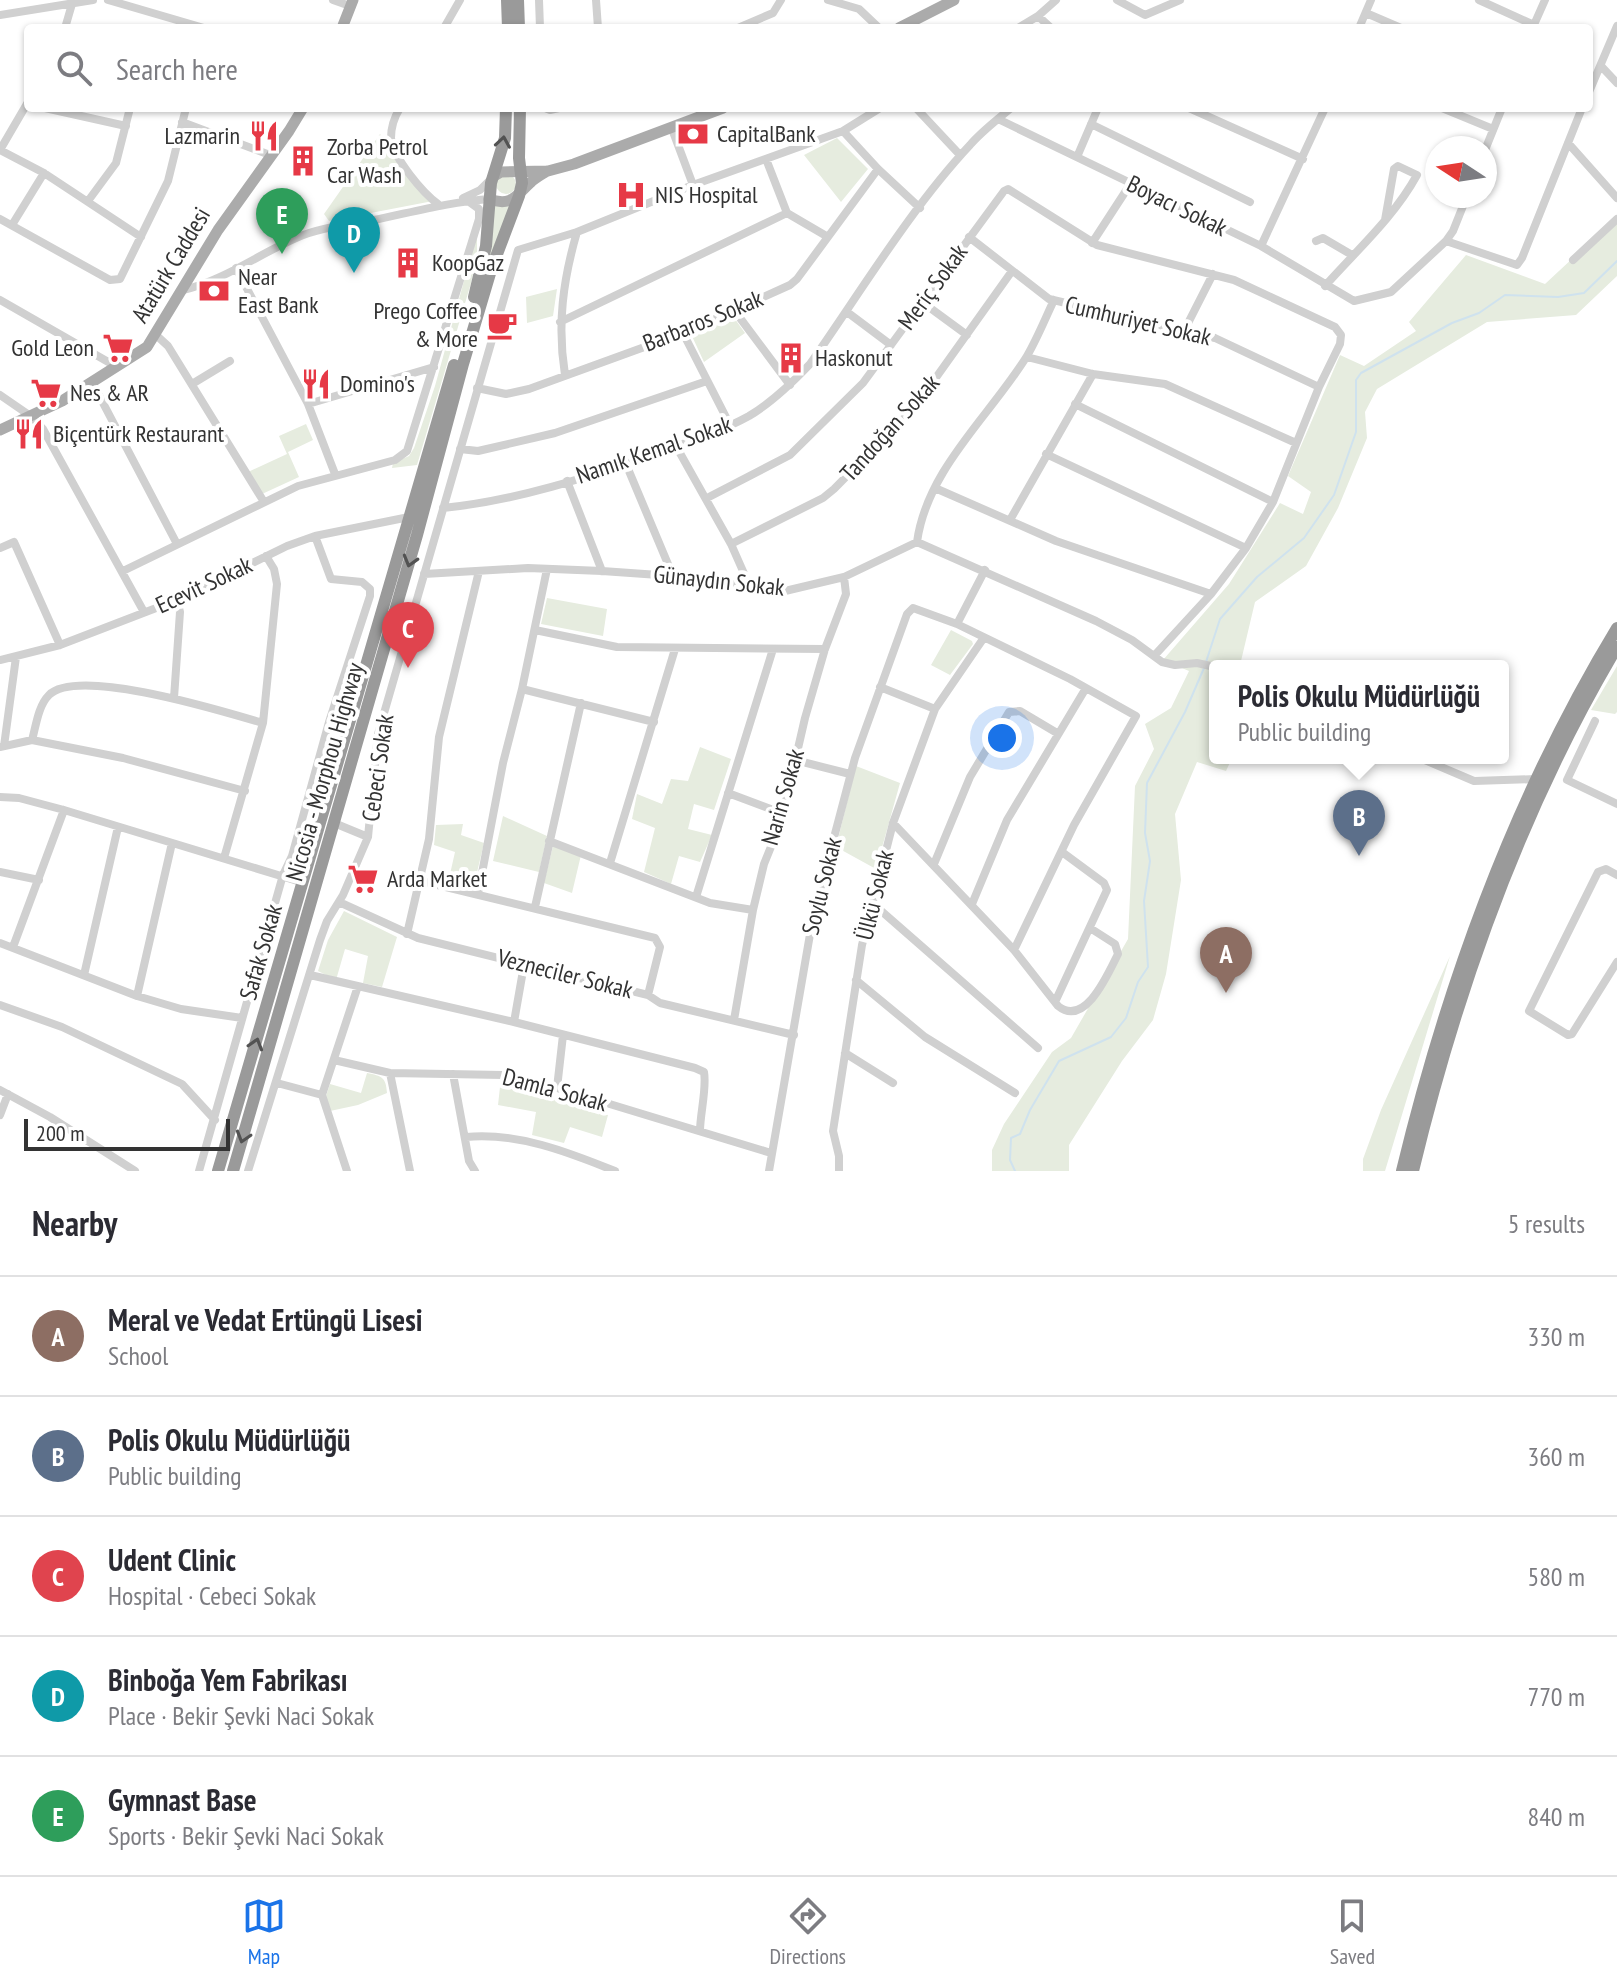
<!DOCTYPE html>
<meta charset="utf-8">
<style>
:root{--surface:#fff;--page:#f2f2f3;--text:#2b2b33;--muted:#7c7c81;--line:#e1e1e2;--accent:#1a73e8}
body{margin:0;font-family:"PT Sans Narrow",sans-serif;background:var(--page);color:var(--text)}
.compass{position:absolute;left:1425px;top:136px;width:72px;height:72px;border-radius:50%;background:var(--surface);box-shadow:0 2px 6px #0004;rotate:282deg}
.scale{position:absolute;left:24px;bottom:20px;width:206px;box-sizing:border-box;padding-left:8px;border:4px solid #333;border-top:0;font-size:22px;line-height:28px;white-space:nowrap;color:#333;-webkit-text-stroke:6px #fff;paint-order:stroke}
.you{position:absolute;left:1002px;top:738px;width:28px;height:28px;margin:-20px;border:6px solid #fff;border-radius:50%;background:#1a73e8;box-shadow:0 0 0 12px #1a73e833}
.badge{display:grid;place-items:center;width:52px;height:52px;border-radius:50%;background:var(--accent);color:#fff;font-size:26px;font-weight:700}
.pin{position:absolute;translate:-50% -66px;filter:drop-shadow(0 2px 4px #0008)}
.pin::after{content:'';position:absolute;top:42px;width:28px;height:24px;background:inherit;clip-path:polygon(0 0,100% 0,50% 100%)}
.popup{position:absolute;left:1209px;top:660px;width:300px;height:104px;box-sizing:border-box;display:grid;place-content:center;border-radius:8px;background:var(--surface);filter:drop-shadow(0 2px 6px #0005);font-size:26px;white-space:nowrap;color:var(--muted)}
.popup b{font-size:30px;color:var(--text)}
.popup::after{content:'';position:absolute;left:50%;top:100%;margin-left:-16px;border:16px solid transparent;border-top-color:var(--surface)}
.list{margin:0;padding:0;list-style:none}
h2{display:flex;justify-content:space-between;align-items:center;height:104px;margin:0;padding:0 32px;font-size:34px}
h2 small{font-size:26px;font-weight:400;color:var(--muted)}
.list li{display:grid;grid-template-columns:52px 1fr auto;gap:24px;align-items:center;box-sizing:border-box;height:120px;padding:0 32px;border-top:2px solid var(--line)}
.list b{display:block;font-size:30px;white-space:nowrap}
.list p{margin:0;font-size:26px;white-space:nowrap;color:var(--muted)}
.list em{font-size:26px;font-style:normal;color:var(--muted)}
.icon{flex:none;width:44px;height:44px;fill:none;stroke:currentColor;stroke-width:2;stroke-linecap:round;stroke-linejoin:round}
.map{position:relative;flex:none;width:1617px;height:1171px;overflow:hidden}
.search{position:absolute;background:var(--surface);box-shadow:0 2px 6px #0004;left:24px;right:24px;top:24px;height:88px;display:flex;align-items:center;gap:20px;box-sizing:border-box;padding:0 28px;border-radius:8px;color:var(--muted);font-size:30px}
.sheet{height:704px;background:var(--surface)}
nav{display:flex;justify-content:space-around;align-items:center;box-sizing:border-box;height:112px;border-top:2px solid var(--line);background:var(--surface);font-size:22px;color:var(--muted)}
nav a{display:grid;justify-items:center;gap:4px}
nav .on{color:var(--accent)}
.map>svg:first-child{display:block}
.green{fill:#e6ecdf}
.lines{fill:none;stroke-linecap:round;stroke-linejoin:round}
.stream{stroke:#cfe2ee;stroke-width:2}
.minor{stroke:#d0d0d0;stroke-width:8}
.major{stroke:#ababab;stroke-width:11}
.highway{stroke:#9a9a9a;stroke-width:12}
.oneway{stroke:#525252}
.labels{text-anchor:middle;stroke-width:8;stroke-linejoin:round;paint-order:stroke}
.poi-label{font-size:24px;fill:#333;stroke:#fff;text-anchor:start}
.street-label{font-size:24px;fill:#333;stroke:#fff}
</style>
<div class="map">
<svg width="1617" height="1171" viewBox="0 0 1617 1171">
<rect width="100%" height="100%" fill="#fff"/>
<path class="green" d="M380,134L433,201L329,221L324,214Z
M837,138L868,169L841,202L804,155Z
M496 184a10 10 0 1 1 20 0a10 10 0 1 1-20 0Z
M494,203L510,204L471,320H468L489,252Z
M1617,217V276L1576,315L1487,322L1377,389L1365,412L1367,438L1338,508L1306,566L1255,602L1241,661L1244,666H1215V758H1232L1226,771L1197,762L1175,814L1181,880L1166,974L1153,1020L1122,1061L1069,1145V1171H992V1150L1004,1124L1052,1052L1071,1038L1128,939L1135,786L1154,749L1145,724L1171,708L1189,671L1163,660L1229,584L1280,503L1303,514L1311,492L1288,476L1340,355L1364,366L1416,331L1409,322L1466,255L1545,284Z
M477,234V255L471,283L417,465L392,468L393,463L409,456L414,448L435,386Z
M557,289L553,316L527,323L526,297Z
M732,315L745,333L704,362L691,334Z
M306,424L313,440L288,452L299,477L262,494L248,472L287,454L279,436Z
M547,598L607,609L603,636L541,624Z
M951,630L972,641L973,644L950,675L931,665Z
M1617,666V712L1615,714L1591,710Z
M700,747L731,759L714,810L694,804L688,829L712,835L700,862L679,856L671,884L644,872L655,828L632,819L637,794L662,804L671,779L688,781Z
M856,766L900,783L876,869L836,847Z
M503,816L547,836L539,872L493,861Z
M463,824L461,835L484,843L473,889L448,883L455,852L434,845L436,825Z
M553,846L581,855L572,893L544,883Z
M344,911L397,937L382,987L363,983L368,956L345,949L336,980L318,971L328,940Z
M1450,956L1385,1171H1363V1159L1381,1110Z
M367,1073C382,1076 386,1077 387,1093L358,1105L330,1111L326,1096L330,1084L361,1093Z
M501,1078L522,1082L521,1090L531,1093L534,1087L547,1090L545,1096L557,1100L559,1094L570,1097L569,1104L608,1115L602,1137L570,1127L564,1143L532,1135L536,1112L498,1105Z"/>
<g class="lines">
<path class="stream" d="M1206,662L1220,619L1257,577L1304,538L1334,495L1356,432V380L1361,373L1452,323L1479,313L1505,295L1558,297L1584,293L1617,261
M1015,1171L1010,1160L1011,1138L1020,1134L1030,1110L1059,1061L1111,1037L1126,1018L1138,982L1148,967L1144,901L1150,861L1145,833L1147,783L1185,712L1204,668"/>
<path class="minor" d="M108,0L204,28
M333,0L350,6
M539,0L540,28
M596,0L598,28
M828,0L859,9L879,28
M1117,0L1145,15L1180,0
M1479,0L1534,25
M1366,13L1401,28
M0,15L93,0
M1038,16L1051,28
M1533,27L1545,0
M65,28L72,4
M444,28L460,0
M738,28L773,13L781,0
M1018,28L1038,16L1056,0
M1359,28L1371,0
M1601,66L1617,83
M1589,92L1617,26
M45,108L126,126
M400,108C395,116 391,128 391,138C393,158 423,193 438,204
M545,108L550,110L559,108
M916,108L960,155
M1189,108L1303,159
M1442,108L1493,129
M998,119L1261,246L1354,301L1391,292L1446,241L1453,231L1467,196
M182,122L270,155
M1091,124L1250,202
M672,129L693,185
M843,131L878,169L920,208
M1568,143L1617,198
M0,150L44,173L141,237
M0,150L28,102
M1485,150L1502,108
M1077,157L1098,108
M766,159L787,213L828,237
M463,198L480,190L491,179
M88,201L116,163L130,108
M0,219L110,280L120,279L168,181L186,108
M12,225L44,173
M969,237L1049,299L1215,338L1319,387
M1316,241L1323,238L1352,255
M1446,241L1517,265L1522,258L1582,108
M1092,243L1131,183
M1261,246L1325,108
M1573,260L1617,219
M236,268L308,404L335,474
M1325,286C1357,250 1394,217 1417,175L1398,166L1394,169L1385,220
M183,290C223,281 259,254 296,238C320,227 348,225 374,220C413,212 449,202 489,199
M0,300L117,367
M922,302L967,335
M734,310L790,385
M847,312L891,345
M560,322L787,213
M1184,331L1213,274
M683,333L730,425
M156,335L168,346L264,502
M1027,357L1093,374L1165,384L1296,443
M565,375C557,325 563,280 577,232
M92,382L177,544
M192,384L230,361
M477,388L506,394L529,389L683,333L790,285L797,279L878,169
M0,395L32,417L43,429L144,612
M308,404L434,367
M1075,404L1273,502
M676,446L731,544L750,587
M460,449L478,451L555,433L707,381
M1046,454L1246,548
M626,464L673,576
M567,481L602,571
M935,488L1056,541L1211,594
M707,498L790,455L863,383L1004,191L1008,189L1097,245L1234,280L1335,327L1341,335L1340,344L1319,387L1273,502L1246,548L1211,594L1154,656
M443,508C515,501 589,477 657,453C688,442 720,432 749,416C771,403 792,383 810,364C860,293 911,208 970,145C982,131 997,120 1011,108
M1010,520L1093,374
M917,542L1096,621L1132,640L1162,662L1175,665L1197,663L1215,667
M731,544L823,498L834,489L915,407L1012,271
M0,548L14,542L60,645
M123,571L298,486L395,460L407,451L479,219V209L468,201
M424,574L528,568L602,571L673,576L785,591L844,577L917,542C927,469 990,416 1027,356C1037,339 1045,319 1054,300
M957,624L985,570
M535,630L617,647L825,649
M0,660L60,645L177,600L287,546L315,536L409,517
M880,687L935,709
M522,689L654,722
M174,698L180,612L177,600
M1595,721L1567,780L1617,804
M32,740C36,726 38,706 49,695C78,666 225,712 263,723
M4,746L16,657
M0,747L32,740L123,758L245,791
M1420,758L1474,781L1536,779
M795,760L850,774
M728,793L784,814
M0,797L19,798L64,810L304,883
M334,823L368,837
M893,823L1014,950L1058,1006C1085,1028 1108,974 1118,954L1115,944L1090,928
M549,841L710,903L753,910
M224,858L263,723L277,584L274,569L266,556
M610,863L675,649
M934,864L970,777L1009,712L1020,711L1057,733
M0,872L39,880
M1617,875L1606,869L1598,872L1529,1011L1568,1035L1572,1034L1617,962
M421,881L655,938L660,947L648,995
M478,894L503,763L522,689L547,569
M696,897L773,649
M339,902L418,938L648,995L660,1003L794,1035
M871,902L1038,1048
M972,904L1007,820L1086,688
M535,907L581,703
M407,934L429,839L439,737L479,571
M0,943L137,996L181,1009L242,1018
M13,947L64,810
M84,975L118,827
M310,975L514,1022L695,1068L704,1072C707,1088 700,1114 700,1131
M856,980L925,1037L1015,1093
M137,996L172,843
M1055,1002L1107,890L1104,883L1062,852
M0,1005L62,1027L182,1084L215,1120
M734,1020L753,910L764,864L781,822L805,718L825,649L846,594L844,577
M514,1022L524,965
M845,1053L893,1083
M334,1060L390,1073L503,1075L557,1088L771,1153
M390,1073L410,1171
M453,1074L469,1161L475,1171
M277,1083L322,1095
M557,1088L563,1035
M0,1090L50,1117L135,1171
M0,1115L8,1094
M466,1137C517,1132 568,1152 615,1171
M199,1171L283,875L292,856L329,722L370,596V589L362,582L331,579L315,536
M248,1171L320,940L327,921L343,895L368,837L378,734L518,250L577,232L693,185L843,131L880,108
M347,1171L322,1095L358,986
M769,1171L813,917L855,758L907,614L913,608L957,624L1070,679L1136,716L1074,825L1014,950
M839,1171V1156L833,1131L862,945L893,823L935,709L983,639"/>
<path class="major" d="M342,28L353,0
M899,28L954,0
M494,176L501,172L548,171L574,164L723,108
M489,199C511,207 516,196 530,183C535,178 541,175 547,171
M0,430L62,401L147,347L218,230L289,131L303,108"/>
<path class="highway" d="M507,0L508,28
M518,0L519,28
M474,297L486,246L491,183L505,138L506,108
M218,1171L454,365
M233,1171L417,535L463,364L491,270L519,196L522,183L519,158L520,108
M1402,1171C1448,980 1515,796 1617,628
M1413,1171C1457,988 1520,810 1617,647"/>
</g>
<defs><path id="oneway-chevron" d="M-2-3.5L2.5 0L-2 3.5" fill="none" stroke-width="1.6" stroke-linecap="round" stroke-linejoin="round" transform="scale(2)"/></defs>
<g class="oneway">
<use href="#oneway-chevron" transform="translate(503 142) rotate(-81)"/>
<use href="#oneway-chevron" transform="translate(410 561) rotate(106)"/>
<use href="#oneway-chevron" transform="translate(256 1044) rotate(-73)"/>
<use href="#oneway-chevron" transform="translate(243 1137) rotate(107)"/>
</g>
<defs>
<g id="bank-bare" transform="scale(2.4)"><path d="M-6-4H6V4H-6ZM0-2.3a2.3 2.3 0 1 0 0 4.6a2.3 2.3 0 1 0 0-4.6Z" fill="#e63946" stroke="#fff" stroke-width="2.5" paint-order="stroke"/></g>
<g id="restaurant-bare" transform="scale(2.4)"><path d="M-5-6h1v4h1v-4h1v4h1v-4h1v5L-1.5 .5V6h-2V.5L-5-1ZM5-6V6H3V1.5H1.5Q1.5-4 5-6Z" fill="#e63946" stroke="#fff" stroke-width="2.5" paint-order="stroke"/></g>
<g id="building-bare" transform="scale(2.4)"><path d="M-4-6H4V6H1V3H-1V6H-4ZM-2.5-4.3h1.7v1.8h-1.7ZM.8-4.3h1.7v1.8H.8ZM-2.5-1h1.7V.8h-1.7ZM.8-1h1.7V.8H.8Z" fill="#e63946" stroke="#fff" stroke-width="2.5" paint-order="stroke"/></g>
<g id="hospital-bare" transform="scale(2.4)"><path d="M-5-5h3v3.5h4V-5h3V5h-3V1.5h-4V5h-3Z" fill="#e63946" stroke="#fff" stroke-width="2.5" paint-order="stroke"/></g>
<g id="cafe-bare" transform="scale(2.4)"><path d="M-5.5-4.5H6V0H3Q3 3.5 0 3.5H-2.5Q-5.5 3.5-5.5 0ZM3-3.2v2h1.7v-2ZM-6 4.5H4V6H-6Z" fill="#e63946" stroke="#fff" stroke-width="2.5" paint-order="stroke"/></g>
<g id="supermarket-bare" transform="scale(2.4)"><path d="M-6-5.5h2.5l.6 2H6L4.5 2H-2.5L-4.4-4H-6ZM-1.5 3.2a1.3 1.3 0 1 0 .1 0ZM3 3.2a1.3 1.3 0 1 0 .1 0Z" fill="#e63946" stroke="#fff" stroke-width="2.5" paint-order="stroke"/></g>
</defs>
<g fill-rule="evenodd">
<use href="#bank-bare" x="693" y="134"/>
<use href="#restaurant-bare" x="264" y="136"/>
<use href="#building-bare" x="303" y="161"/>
<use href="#hospital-bare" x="631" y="195"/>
<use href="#building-bare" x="408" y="263"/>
<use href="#bank-bare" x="214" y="291"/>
<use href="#cafe-bare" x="502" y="325"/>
<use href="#supermarket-bare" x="118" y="348"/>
<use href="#building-bare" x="791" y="358"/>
<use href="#restaurant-bare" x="316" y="384"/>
<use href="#supermarket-bare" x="46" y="393"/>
<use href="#restaurant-bare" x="29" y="434"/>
<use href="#supermarket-bare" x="363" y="879"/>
</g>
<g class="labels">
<g class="poi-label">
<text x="717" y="142">CapitalBank</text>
<text x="240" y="144" text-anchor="end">Lazmarin</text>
<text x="327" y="155">Zorba Petrol<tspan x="327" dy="28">Car Wash</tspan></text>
<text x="655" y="203">NIS Hospital</text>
<text x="432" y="271">KoopGaz</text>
<text x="238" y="285">Near<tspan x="238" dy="28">East Bank</tspan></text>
<text x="478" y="319" text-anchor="end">Prego Coffee<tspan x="478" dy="28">&amp; More</tspan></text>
<text x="94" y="356" text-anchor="end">Gold Leon</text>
<text x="815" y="366">Haskonut</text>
<text x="340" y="392">Domino's</text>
<text x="70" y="401">Nes &amp; AR</text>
<text x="53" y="442">Biçentürk Restaurant</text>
<text x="387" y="887">Arda Market</text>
</g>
<g class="street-label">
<text transform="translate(1177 206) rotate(26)" y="8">Boyacı Sokak</text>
<text transform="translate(171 265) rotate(-59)" y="8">Atatürk Caddesi</text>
<text transform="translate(933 287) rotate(-54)" y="8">Meriç Sokak</text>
<text transform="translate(703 321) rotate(-22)" y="8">Barbaros Sokak</text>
<text transform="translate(1138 321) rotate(13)" y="8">Cumhuriyet Sokak</text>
<text transform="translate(890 428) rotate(-48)" y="8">Tandoğan Sokak</text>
<text transform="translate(654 450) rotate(-19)" y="8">Namık Kemal Sokak</text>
<text transform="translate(719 581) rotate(6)" y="8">Günaydın Sokak</text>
<text transform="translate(204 585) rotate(-25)" y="8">Ecevit Sokak</text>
<text transform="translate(378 768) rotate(-82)" y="8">Cebeci Sokak</text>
<text transform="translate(325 772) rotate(-74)" y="8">Nicosia - Morphou Highway</text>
<text transform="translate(783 797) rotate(-74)" y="8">Narin Sokak</text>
<text transform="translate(822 886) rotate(-76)" y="8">Soylu Sokak</text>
<text transform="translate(875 895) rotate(-76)" y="8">Ülkü Sokak</text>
<text transform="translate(261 952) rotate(-74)" y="8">Safak Sokak</text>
<text transform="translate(565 974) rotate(14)" y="8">Vezneciler Sokak</text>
<text transform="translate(555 1090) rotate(15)" y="8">Damla Sokak</text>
</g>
</g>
</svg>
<svg class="compass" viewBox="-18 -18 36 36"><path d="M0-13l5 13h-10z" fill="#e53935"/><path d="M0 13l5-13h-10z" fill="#7c7c81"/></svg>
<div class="scale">200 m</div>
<div class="you"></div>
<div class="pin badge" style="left:1226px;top:993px;background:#8d6e63">A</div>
<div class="pin badge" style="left:1359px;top:856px;background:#5c6f8a">B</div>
<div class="popup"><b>Polis Okulu Müdürlüğü</b>Public building</div>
<div class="pin badge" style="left:408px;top:668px;background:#e0444e">C</div>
<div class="pin badge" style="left:354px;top:273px;background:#0f9aa8">D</div>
<div class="pin badge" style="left:282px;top:254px;background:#2e9e5b">E</div>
<div class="search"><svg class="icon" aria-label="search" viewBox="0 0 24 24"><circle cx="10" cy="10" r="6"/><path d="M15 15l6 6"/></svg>Search here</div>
</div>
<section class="sheet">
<h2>Nearby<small>5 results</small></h2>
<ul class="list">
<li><span class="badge" style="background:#8d6e63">A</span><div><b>Meral ve Vedat Ertüngü Lisesi</b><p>School</p></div><em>330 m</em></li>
<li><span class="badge" style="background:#5c6f8a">B</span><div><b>Polis Okulu Müdürlüğü</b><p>Public building</p></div><em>360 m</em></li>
<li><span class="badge" style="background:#e0444e">C</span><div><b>Udent Clinic</b><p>Hospital · Cebeci Sokak</p></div><em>580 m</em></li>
<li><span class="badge" style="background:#0f9aa8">D</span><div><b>Binboğa Yem Fabrikası</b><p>Place · Bekir Şevki Naci Sokak</p></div><em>770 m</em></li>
<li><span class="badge" style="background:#2e9e5b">E</span><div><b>Gymnast Base</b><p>Sports · Bekir Şevki Naci Sokak</p></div><em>840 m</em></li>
</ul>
</section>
<nav>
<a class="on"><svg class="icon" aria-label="map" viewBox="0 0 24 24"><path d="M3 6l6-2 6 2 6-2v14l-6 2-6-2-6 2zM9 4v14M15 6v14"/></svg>Map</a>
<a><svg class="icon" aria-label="directions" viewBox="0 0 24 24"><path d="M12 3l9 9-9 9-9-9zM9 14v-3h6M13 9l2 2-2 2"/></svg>Directions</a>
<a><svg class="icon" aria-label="saved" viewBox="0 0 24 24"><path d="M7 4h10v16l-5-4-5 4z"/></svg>Saved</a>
</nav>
